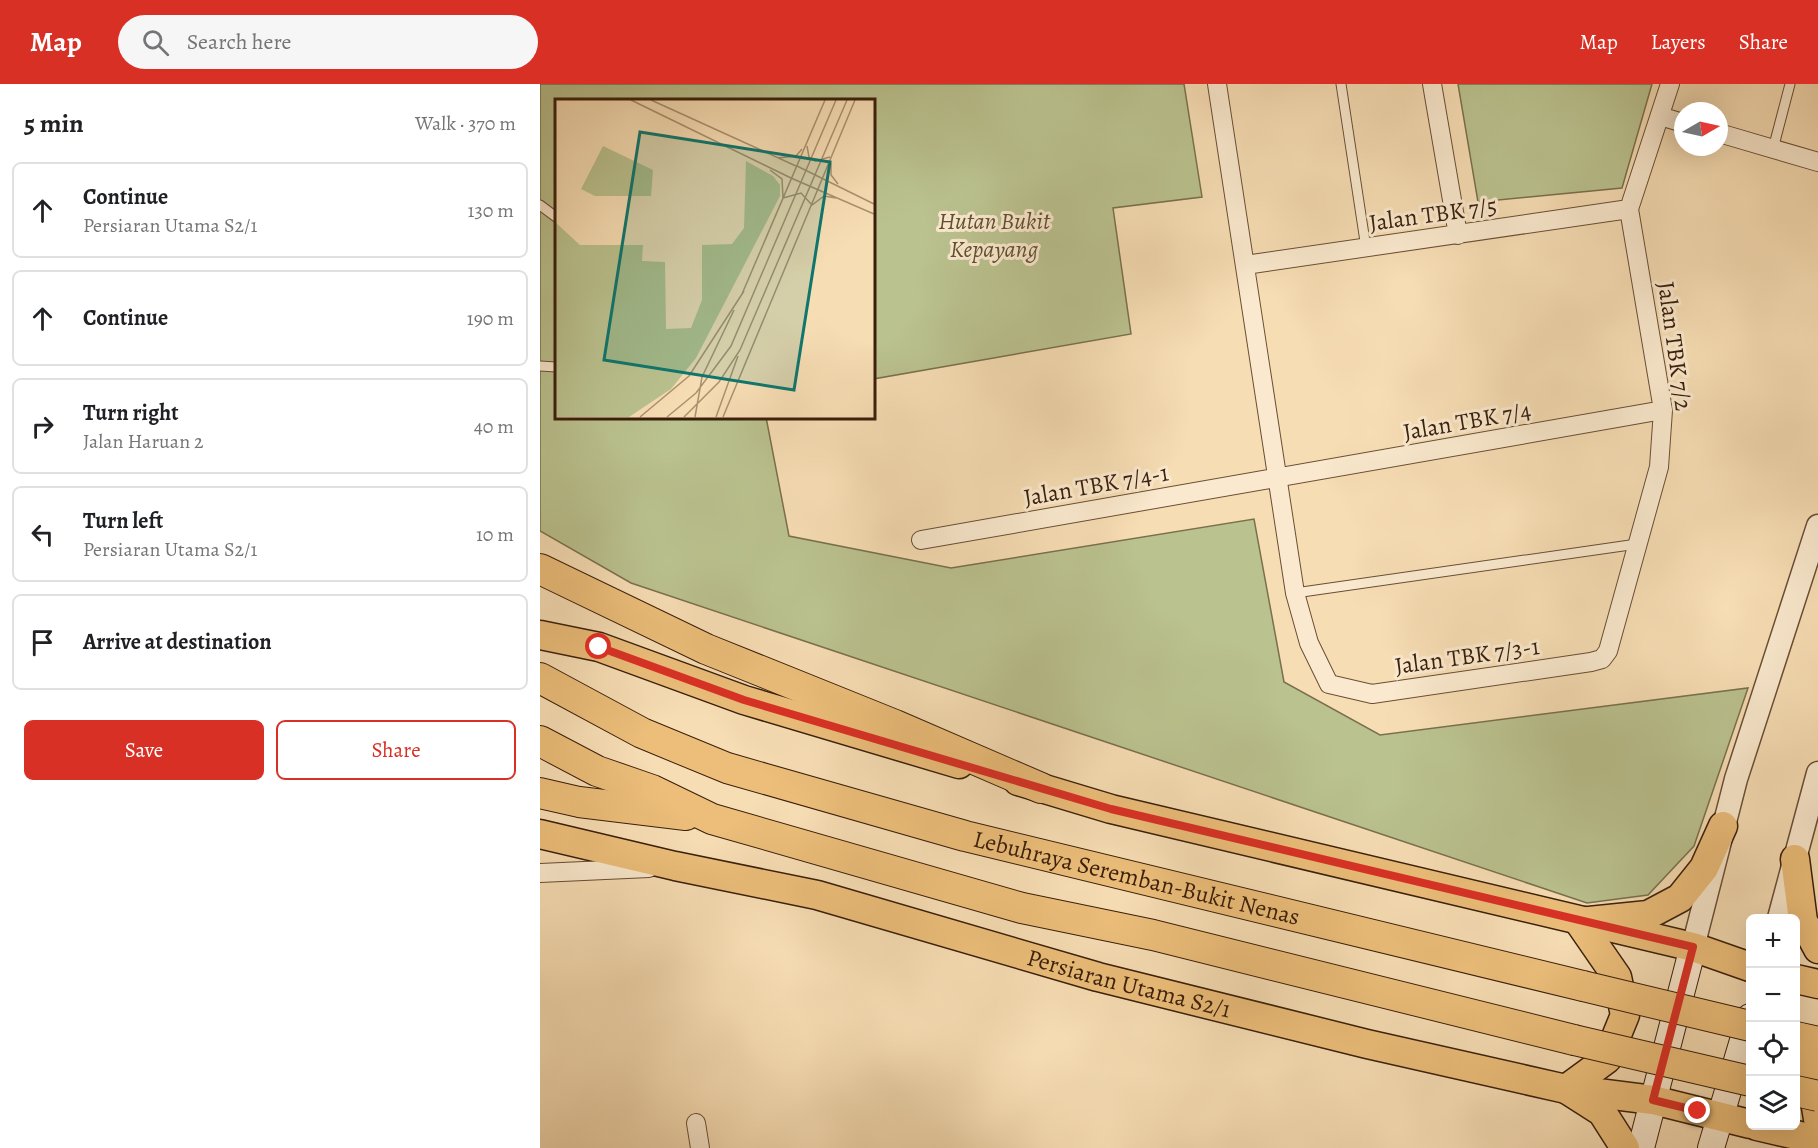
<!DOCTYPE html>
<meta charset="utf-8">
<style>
:root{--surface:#fff;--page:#f6f6f6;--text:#202124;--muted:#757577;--line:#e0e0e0;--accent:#d93025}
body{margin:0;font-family:Alegreya,serif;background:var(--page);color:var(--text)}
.controls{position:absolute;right:18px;bottom:18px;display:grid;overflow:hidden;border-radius:9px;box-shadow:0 6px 24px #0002}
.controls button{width:54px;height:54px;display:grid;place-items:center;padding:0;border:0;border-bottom:2px solid var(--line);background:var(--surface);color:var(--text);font:30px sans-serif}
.compass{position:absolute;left:1134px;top:18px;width:54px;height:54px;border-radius:50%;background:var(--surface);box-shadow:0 6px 24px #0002;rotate:81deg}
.stop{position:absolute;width:18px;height:18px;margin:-14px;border:4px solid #d93025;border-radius:50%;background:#fff}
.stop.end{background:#d93025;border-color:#fff;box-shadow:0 2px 6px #0008}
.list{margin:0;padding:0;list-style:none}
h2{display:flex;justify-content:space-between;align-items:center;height:78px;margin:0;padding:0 24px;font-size:26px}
h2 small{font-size:20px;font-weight:400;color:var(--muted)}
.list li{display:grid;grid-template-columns:39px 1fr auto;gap:18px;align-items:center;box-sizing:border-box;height:96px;margin:0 12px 12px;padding:0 12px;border:2px solid var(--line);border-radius:9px}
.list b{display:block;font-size:22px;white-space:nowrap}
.list p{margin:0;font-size:20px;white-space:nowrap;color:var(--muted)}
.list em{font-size:20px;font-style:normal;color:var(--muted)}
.actions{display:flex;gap:12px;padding:18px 24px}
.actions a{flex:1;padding:14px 0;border:2px solid var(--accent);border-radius:9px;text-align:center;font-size:21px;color:var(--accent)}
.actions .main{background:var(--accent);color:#fff}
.icon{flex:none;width:33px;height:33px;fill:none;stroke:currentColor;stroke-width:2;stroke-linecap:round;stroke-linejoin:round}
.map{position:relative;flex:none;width:1278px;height:1064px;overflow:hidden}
header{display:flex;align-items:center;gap:36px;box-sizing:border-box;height:84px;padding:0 30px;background:var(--accent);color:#fff}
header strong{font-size:28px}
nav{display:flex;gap:33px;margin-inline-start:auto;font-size:21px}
.search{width:420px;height:54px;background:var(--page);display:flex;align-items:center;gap:15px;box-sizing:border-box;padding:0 21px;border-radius:33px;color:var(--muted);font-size:22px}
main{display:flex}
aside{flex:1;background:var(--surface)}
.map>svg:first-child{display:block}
.green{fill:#bac28f;stroke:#7a704d;stroke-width:1.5}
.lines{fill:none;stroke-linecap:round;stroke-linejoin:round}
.service-casing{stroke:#694e35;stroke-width:11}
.minor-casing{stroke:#694e35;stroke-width:20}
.tertiary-casing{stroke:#694e35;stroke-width:25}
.secondary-casing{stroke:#3a1e0b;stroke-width:28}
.primary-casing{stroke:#3a1e0b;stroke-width:31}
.trunk-casing{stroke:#3a1e0b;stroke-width:32}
.service{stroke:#fae9ce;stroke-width:9}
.minor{stroke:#fae9ce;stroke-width:18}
.tertiary{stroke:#fae9ce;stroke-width:22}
.secondary{stroke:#fae9ce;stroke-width:26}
.primary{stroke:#ecbe7a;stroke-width:28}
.trunk{stroke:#ecbe7a;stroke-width:30}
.trunk-bridge-casing{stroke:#3a1e0b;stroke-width:32;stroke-linecap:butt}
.trunk-bridge{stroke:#ecbe7a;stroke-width:30}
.route{stroke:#d93025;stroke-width:8}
.labels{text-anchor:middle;stroke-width:6;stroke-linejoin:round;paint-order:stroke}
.street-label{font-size:24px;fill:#3a1e0b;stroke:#fae9ce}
.park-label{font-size:24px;font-style:italic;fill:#604f33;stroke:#fae9ce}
.inset-road{fill:none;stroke:#ab9170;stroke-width:1.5}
.view{fill:#0f766e;fill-opacity:0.15;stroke:#0f766e;stroke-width:3}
.inset-edge{fill:none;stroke:#3a1e0b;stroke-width:3}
</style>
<header>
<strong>Map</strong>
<div class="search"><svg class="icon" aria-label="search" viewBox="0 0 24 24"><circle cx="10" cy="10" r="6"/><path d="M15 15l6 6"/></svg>Search here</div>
<nav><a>Map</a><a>Layers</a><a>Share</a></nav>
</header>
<main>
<aside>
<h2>5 min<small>Walk · 370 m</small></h2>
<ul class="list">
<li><svg class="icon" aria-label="ahead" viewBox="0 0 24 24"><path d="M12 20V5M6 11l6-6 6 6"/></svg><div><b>Continue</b><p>Persiaran Utama S2/1</p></div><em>130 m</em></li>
<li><svg class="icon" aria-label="ahead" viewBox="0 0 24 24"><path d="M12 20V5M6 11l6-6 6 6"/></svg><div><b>Continue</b></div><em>190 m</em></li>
<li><svg class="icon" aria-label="right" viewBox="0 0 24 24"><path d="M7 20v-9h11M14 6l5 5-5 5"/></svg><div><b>Turn right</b><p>Jalan Haruan 2</p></div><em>40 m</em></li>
<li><svg class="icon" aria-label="left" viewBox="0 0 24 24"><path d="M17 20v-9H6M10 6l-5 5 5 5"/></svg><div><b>Turn left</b><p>Persiaran Utama S2/1</p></div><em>10 m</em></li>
<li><svg class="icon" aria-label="arrive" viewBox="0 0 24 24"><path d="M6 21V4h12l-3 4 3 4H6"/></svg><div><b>Arrive at destination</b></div></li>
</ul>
<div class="actions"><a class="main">Save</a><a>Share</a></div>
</aside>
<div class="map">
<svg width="1278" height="1064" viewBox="0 0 1278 1064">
<rect width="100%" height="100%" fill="#f7ddb4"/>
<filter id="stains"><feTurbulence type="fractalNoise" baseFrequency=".00333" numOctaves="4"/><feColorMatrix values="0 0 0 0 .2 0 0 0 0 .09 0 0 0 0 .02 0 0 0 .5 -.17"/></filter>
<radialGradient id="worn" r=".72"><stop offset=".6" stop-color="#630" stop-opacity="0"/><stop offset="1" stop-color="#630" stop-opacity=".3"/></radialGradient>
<path class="green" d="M0,0H644L662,113L573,124L591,250L333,295V16H16V333H226L249,452L411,484L714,435L744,598L840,651L1208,604L1154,762L1108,811L1047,819L91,499L0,447Z
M918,0H1112L1082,104L938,118Z"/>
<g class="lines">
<g class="service-casing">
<path id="service" d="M801,0L826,164
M1233,65L1250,0
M0,121L16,133
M0,282L16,283
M755,509L1097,460"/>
</g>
<g class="minor-casing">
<path id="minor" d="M677,0L755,509L769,559L789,600L832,610L1051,578L1062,575L1068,567L1119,383L1123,326L1089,125L1130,0
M892,0L918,151
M1120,32L1143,39
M1179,49L1278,78
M705,181L1089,125
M381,456L1123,326
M0,789L109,784
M156,1039L160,1064"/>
</g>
<g class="tertiary-casing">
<path id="tertiary" d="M1239,834L1278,689
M1153,863L1196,695L1278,442"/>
</g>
<g class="secondary-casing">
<path id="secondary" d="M1101,1064L1153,863
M1171,1064L1210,933"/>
</g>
<g class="primary-casing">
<g id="primary">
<path d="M0,551L59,563L204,616L419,680"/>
<path d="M478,697L571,725L1153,863L1210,883"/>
<path id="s1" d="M0,750L135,782L277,811L558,893L827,960L1026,1005L1113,1016L1210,1040"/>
<path d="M1255,775L1263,837L1278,865"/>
<path d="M1256,895L1278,900"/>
<path d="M1278,961L1269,981L1278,1035"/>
<path d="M1217,1042L1278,1056"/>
<path d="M1085,1064L1062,1028L1026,1005L1067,975L1085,931L1077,893L1039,838L1108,831L1140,814L1164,784L1183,742"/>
</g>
</g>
<g class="trunk-casing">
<g id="trunk">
<path d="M0,485L166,565L355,641L501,704"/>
<path id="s2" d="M0,594L102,649L187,684L425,752L1043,902"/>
<path d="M0,657L57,687L112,706L172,735L482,824L613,851L1034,956"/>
<path d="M0,709L39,718L146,731"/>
<path d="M1256,953L1278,958"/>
</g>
</g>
<use href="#service" class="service"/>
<use href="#minor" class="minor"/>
<use href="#tertiary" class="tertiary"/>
<use href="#secondary" class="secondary"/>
<use href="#primary" class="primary"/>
<use href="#trunk" class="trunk"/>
<g class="trunk-bridge-casing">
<path id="trunk-bridge" d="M1043,902L1210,942
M1034,956L1210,997
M1256,1007L1278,1012"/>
</g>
<use href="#trunk-bridge" class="trunk-bridge"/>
</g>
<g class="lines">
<path class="route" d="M59,563L204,616L571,725L1153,863L1113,1016L1158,1027"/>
</g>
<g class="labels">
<g class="street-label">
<text transform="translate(893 130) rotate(-8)" y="8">Jalan TBK 7/5</text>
<text transform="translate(1135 262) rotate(82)" y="8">Jalan TBK 7/2</text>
<text transform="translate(927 337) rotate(-10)" y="8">Jalan TBK 7/4</text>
<text transform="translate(556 401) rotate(-10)" y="8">Jalan TBK 7/4-1</text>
<text transform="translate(927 572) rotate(-8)" y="8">Jalan TBK 7/3-1</text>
<text dy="8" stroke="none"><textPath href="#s2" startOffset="632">Lebuhraya Seremban-Bukit Nenas</textPath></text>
<text dy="8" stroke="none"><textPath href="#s1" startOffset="608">Persiaran Utama S2/1</textPath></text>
</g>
<g class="park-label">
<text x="454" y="145">Hutan Bukit<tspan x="454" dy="28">Kepayang</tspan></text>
</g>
</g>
<g transform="translate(15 15)">
<rect width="320" height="320" fill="#f7ddb4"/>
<path d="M48,47L98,71L96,97H40L26,90ZM191,62L218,77L225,86V97L141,259L116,290L74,318H0V123L25,146H88L87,162L110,163L111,230L136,229L147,201V146L177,145L189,129Z" fill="#bac28f"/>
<path class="inset-road" d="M76,1L236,79M96,1L241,67M252,47L254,58L260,62L275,58M223,59L241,57L247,50M276,64V76L283,85M242,67L319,105M215,71L227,80L228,99L246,94L257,106L269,97L281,99M236,79L319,115M187,195L270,1M85,318L134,277L189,192M112,318L141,294L176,247L281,1M129,318L164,283L185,251L292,1M140,318L147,278L179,211M161,318L183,257M168,318L300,1"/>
<path class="view" d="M85,33L275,63L239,291L49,261Z"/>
<rect width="320" height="320" class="inset-edge"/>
</g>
<rect width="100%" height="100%" filter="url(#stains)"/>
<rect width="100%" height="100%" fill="url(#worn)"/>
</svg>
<div class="controls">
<button>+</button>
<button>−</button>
<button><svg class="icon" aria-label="locate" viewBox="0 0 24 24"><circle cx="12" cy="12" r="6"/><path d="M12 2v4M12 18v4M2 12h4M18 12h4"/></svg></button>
<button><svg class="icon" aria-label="layers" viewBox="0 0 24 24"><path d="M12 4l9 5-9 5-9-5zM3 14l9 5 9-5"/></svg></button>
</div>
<svg class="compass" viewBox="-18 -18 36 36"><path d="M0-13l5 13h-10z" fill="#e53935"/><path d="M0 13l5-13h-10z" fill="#757577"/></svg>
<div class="stop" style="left:59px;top:563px"></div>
<div class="stop end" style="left:1158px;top:1027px"></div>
</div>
</main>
